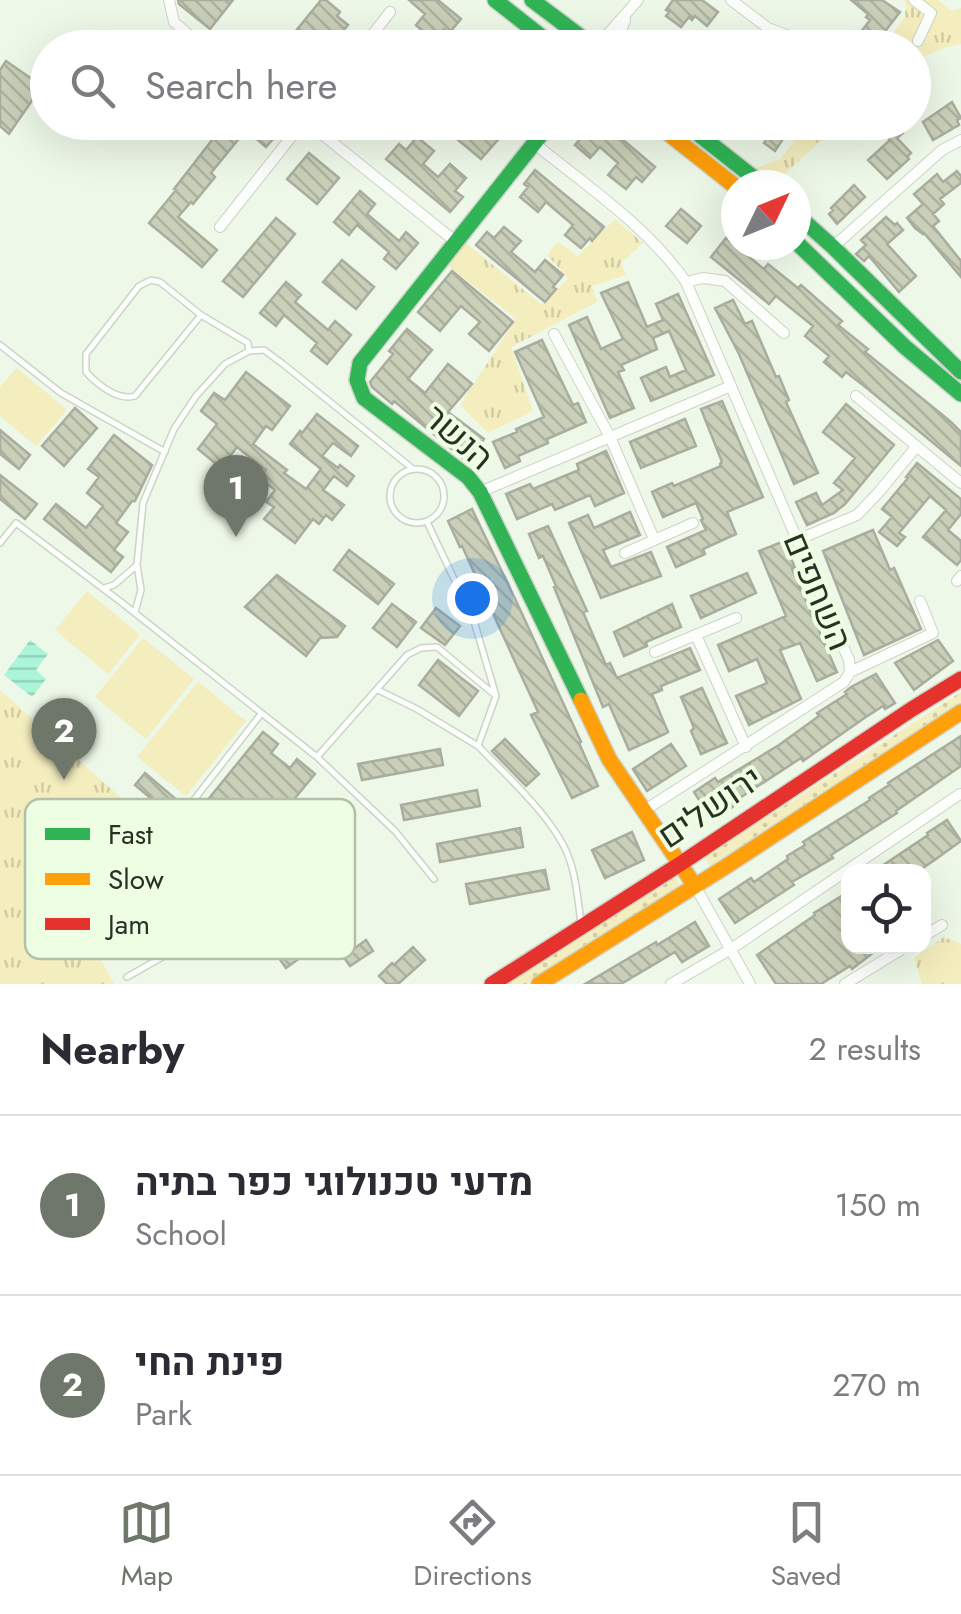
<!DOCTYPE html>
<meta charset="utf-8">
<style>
:root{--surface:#fff;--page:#f7f7f7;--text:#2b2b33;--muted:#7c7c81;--line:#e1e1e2;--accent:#6f766a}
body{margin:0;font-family:Jost,Heebo,sans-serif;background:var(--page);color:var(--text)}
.controls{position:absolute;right:30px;bottom:30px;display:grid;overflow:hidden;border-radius:20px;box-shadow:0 10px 40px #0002}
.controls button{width:90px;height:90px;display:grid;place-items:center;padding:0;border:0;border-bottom:2px solid var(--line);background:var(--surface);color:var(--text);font:50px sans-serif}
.compass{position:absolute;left:721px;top:170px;width:90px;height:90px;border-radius:50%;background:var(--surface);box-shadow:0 10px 40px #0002;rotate:47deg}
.you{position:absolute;left:472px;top:598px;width:35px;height:35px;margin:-25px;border:8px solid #fff;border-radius:50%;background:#1a73e8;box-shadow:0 0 0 15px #1a73e833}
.badge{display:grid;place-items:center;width:65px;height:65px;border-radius:50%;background:var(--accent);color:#fff;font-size:32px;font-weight:700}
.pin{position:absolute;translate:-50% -82px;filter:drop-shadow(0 2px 5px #0008)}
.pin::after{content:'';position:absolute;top:52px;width:35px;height:30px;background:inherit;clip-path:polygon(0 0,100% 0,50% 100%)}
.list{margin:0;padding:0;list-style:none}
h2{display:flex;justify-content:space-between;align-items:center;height:130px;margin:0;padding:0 40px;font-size:42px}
h2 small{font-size:32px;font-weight:400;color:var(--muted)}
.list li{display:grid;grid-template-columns:65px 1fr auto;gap:30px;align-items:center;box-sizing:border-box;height:180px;padding:0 40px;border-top:2px solid var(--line)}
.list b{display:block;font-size:38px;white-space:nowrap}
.list p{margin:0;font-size:32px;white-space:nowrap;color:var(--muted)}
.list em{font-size:32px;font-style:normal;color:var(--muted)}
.icon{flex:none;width:55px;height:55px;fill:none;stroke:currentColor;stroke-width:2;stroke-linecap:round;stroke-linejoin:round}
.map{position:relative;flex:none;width:961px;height:984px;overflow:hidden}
.search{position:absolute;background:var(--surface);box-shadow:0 10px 40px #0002;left:30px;right:30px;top:30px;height:110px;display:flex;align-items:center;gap:25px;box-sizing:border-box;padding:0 35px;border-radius:55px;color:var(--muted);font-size:38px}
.sheet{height:490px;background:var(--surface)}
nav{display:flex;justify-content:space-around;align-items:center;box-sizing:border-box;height:140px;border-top:2px solid var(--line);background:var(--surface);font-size:28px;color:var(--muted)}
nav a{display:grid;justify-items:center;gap:5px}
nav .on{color:var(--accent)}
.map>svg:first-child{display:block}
.grass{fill:url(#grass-dots)}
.park{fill:url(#park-tufts)}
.garden{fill:#f4eebe}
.water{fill:url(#water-rules)}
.building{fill:url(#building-back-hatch);stroke:#a8ada0;stroke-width:2.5}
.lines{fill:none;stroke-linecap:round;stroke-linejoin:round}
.lane-casing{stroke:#ccd3c7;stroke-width:8}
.street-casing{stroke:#ccd3c7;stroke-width:12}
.fast-casing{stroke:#ccd3c7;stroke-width:18}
.slow-casing{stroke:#ccd3c7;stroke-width:18}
.jam-casing{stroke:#ccd3c7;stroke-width:18}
.lane{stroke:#fcfefc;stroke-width:5}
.street{stroke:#fcfefc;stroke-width:10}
.fast{stroke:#30b455;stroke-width:15}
.slow{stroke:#ff9f0a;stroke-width:15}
.jam{stroke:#e5322d;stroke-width:15}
.labels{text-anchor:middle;stroke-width:8;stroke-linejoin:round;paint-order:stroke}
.street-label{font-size:35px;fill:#2a3026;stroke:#edfee2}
.key{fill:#edfee2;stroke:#b2c0aa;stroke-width:2.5}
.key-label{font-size:28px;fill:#2a3026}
</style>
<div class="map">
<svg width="961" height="984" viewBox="0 0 961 984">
<defs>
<pattern id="grass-dots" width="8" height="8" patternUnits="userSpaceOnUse" patternTransform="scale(2.5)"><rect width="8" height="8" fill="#f4eebe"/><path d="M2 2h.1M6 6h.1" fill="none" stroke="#d1cca3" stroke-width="1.8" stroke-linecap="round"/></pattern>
<pattern id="park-tufts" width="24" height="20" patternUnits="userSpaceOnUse" patternTransform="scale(2.5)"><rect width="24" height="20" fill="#f4eebe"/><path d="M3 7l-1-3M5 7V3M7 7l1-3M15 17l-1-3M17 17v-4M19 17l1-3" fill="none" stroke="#d1cca3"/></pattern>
<pattern id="water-rules" width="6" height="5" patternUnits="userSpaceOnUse" patternTransform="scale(2.5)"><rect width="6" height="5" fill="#acf5d9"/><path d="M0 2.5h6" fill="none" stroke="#94d2ba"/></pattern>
<pattern id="building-back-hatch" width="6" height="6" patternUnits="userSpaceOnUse" patternTransform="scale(2.5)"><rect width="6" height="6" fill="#c9cfb8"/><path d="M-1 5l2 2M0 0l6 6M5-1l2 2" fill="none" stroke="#adb29e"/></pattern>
</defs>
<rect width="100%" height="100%" fill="#eef8e8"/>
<path class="grass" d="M961,692V703L710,867L705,857Z
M676,877L681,886L527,984H507Z"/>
<path class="park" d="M902,0H938L952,11L961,8V44L946,47L914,61V48H882L905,17L906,3Z
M809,123H841L772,185H767L752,173L756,168L780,159Z
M615,219L643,243L621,263L626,275L592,286L597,302L511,347L533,411L488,433L460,405L516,319L447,265L466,243L542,305L568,278L547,255L558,242L578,256Z
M0,690L127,803L74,831L83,846L49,865L114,984H0Z
M944,937L961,944V984H922L914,958Z"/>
<path class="garden" d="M17,368L67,410L36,446L0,416V387Z
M87,591L140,635L108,674L55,630Z
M143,638L194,679L146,739L95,697Z
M198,682L246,721L186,796L137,757Z"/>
<path class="water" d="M30,640L48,654L36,670L46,679L32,697L4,675Z"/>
<path class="building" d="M178,0H233L210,29L179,4Z
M321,0H326L340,12L337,16L348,25L333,43L322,34L310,48H282Z
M409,0H438L461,19L449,33L444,29L434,41L416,25L425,14Z
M673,0H702L718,12L707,26L695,16L692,20L689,17L681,27L666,16L669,12L666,10Z
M851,0H882L900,12L872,48H822L834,32L851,45L870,20L866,17L868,14Z
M6,61L42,86L9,134L0,126V70Z
M952,102L961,118L957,120L959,125L933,140L923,122Z
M226,122L235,128L237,122H266L278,133L266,147L246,130L211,173L215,177L193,204L191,202L178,217L217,250L202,267L149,223L176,190L174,189Z
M461,122H487L502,135L481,159L451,134Z
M583,122H602L655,167L642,182L636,177L626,189L608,175L618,163L600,147L590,158L575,145L584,134L578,129Z
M749,122H794L775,151L764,143L766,140L758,134L760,131Z
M877,122H897L903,133L897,138L911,153L907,157L909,159L887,179L868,160L890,140Z
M417,137L434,151L423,164L438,177L450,164L466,178L455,191L463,197L450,212L386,159L399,144L406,150Z
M309,153L339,178L317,204L287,179Z
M535,170L604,227L592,241L590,238L581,248L565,235L573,225L546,202L538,212L520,197L528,187L524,184Z
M957,171L961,176V183L940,199L944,204L933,214L939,221L933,226L961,261V277L924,233L923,234L915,228L907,218L923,204L914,194L937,174L943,182Z
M854,185L865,197L837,224L829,214L833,210L831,208Z
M360,191L375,204L367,214L399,241L406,232L418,243L396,269L384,259L389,252L357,225L349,235L334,222Z
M681,209L701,226L687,243L666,226Z
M886,217L895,225L897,223L903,230L887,244L916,276L899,292L869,256L864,261L856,254L866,245L861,240Z
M276,218L295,234L243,297L223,281Z
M504,227L521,241L511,252L535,272L545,260L563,275L553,287L556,289L545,302L476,245L487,232L494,238Z
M726,238L764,269L768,264L798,288L801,285L842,321L838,325L868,349L865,352L951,422L961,432V466L868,389L846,372L842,377L824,362L829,356L805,336L813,326L776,296L769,304L711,257Z
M342,260L374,287L356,309L323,282Z
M452,271L513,322L489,351L469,334L480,322L461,306L440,331L418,312Z
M286,282L301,295L295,302L328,330L335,321L351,335L327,364L311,351L317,343L284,315L276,326L260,313Z
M628,282L647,327L663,320L656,304L678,294L714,375L651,401L641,378L666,367L670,377L686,370L669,331L653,338L657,349L621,365L624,370L618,372L634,408L610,418L569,325L587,317L601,349L623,339L601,293Z
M733,300L745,324L752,321L776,377L779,376L789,400L786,402L818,473L794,484L739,354L715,308Z
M407,329L432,350L408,379L425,393L448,364L472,384L448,412L484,439L466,461L394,401L392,404L372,387L370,382L393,354L389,351Z
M542,340L573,405L578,403L586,422L547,439L548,443L518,456L520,461L505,468L493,442L517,432L516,429L544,417L515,352Z
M246,372L290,406L272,430L266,426L253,444L287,470L284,473L306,489L321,469L290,444L300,431L302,433L317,414L358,446L351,456L333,443L322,456L338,468L340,465L354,476L347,486L334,476L323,490L344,505L332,520L326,515L319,524L313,519L295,543L264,519L274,507L266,502L275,490L260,478L266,470L237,447L221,468L198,449L217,424L201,411L214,393L225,400Z
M722,401L763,497L727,512L736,534L703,549L705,554L676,567L667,547L706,530L701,520L703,519L696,503L663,517L652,492L672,483L674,486L721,466L720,464L722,462L701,409Z
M846,404L894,445L845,504L834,513L807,525L796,502L816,493L822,505L843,490L834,483L855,458L823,432Z
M75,408L97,428L64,466L42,446Z
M685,419L696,446L641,468L630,442Z
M0,430L30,455L19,469L0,454Z
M114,435L152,465L135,501H132L116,523L128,532L114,550L123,557L111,572L44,519L56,504L86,528L103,506L87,493L99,477L88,469Z
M606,451L624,493L595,506L590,495L555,510L552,504L517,519L506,494L530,484L533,489L579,470L577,464Z
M917,463L961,499V514L948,530L961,541V560L957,565L923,537L946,510L930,496L899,533L905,537L897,546L879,532L892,517L882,509L908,478L906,477Z
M0,475L37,504L25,519L0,499Z
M472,509L518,605L581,742L579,743L598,786L572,798L531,715L538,712L462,546L460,547L448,521Z
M630,512L640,535L603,550L611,567L651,552L661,576L601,598L569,523L588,515L594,528Z
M548,526L587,611L583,612L606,665L610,663L617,678L690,648L700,670L661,686L662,690L652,694L668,732L665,734L629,750L609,704L603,707L554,587L556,586L543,556L539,558L529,534Z
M873,530L890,570L894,568L921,629L864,655L823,551Z
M784,541L795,568L792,569L837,672L817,681L800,643L780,650L801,699L749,725L736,696L767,683L757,659L729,671L718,645L786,616L759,551Z
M349,550L394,584L378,604L334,570Z
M747,573L756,593L701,618L691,596Z
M277,575L345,626L337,637L320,638L306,656L245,607Z
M392,604L416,622L397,647L373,628Z
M672,604L681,627L646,642L647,646L624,656L614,632Z
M436,608L460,626L445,645L421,628Z
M938,640L953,661L914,690L895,663Z
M438,660L478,691L459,716L419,685Z
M876,674L895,703L885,709L883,706L863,719L803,761L801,758L732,803L734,806L712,820L694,792L715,778L718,782L779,745L819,716L817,713L847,694L845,692L851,687Z
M702,688L727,743L701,754L691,731L694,728L681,697Z
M263,732L278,744L271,753L290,768L297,759L315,774L291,803L293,805L249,859L233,846L253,821L231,803L210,829L196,817L197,813Z
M961,736V766L896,811L897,813L831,855L833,858L792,882L794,885L735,923L719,899L751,878L754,882L788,859L787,856L805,845L803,842L870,800L869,798L889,785L888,783Z
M505,739L539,774L526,786L492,751Z
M671,744L686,766L647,791L633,769Z
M440,749L443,765L362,780L358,764Z
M145,773L185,807L184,813L178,821L135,785Z
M477,790L480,806L404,820L401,805Z
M947,820L961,841L936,859L917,872H873L928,835L927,833Z
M520,828L523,847L440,862L437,844Z
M632,832L644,860L605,878L592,850Z
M545,870L549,889L470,904L466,884Z
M848,892V946H882L852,969L850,966L821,984H776L757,955L815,915L814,913Z
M264,909L300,958L286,968L251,919Z
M695,922L709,946L682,962L675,952L621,984H585L656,942L657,945Z
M339,925L355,948L366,940L373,951L350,966L327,933Z
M413,947L425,960L398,984H387L379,976L392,963L394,965Z"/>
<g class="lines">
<g class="lane-casing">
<path id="lane" d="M201,315L135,396C118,401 98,385 86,372V354L139,286L151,280L160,282L201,315L248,343L249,351
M0,345L61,393L165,452
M390 496a27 27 0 1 1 54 0a27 27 0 1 1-54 0Z
M427,522L474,621L496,696L478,746C507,776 558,822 570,861C577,881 578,902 581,923
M0,543L16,523L121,602L317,757L395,831L434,879
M104,588L114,585L137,565
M135,612L141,590L137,565L143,503L174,429L196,396L225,364L249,351L264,350L283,364L413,469
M378,690L417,709L478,746
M317,757L407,655L421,648L437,647L495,695
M127,977L219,925L228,911L225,894L193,859L187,842V829L193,801L261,714"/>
</g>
<g class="street-casing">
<path id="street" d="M169,0L174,22L204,48
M731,0L768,28L789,36
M914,0L931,13L918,41
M595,42L608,34L638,0
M362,48L390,12
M615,48L625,20
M307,122L456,242
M535,144C587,186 647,226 686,282L849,660L850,672L844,682L645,810
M220,227L303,122
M833,247L942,150L961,140
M686,282L703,278L725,281L784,333
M554,334L610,437L654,539
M856,396L961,483
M480,492L731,386
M797,540L857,515L878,493L917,446
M625,553L693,523
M957,581L961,576
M696,635L746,747
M655,652L736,618
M850,672L933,633L920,601
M695,886L750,984
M924,936L942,925
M671,984L731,949L960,794
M845,984L907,946"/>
</g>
<g class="fast-casing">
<path id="fast" d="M495,0L556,48
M532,0L589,43
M551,122L360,363L357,380L364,398L468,477L480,492L581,700
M683,122L763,185
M796,214L833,247L961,372
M796,242L905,347L961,394"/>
</g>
<g class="slow-casing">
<path id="slow" d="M654,122L736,187
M581,700L609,759L695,886
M539,984L722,869L961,712"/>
</g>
<g class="jam-casing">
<path id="jam" d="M492,984L680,864L912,709L961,679"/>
</g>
<use href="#lane" class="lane"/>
<use href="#street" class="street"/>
<use href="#fast" class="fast"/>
<use href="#slow" class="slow"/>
<use href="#jam" class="jam"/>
</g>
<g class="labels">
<g class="street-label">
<text transform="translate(459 437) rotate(41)" y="12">הנשר</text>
<text transform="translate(818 591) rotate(67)" y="12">השחפים</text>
<text transform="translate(710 807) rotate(-34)" y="12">ירושלים</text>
</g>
</g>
<rect x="25" y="799" width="330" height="160" rx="15" class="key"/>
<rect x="45" y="828" width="45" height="12" fill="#30b455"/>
<rect x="45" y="873" width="45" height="12" fill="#ff9f0a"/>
<rect x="45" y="918" width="45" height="12" fill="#e5322d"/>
<g class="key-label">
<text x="108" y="844">Fast</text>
<text x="108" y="889">Slow</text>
<text x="108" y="934">Jam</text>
</g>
</svg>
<div class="controls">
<button><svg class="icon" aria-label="locate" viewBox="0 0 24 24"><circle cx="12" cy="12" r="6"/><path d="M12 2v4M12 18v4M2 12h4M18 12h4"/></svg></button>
</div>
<svg class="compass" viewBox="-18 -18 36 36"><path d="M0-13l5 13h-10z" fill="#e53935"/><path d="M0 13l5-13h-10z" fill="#7c7c81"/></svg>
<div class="you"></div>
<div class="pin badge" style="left:236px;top:537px">1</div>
<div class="pin badge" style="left:64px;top:780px">2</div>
<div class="search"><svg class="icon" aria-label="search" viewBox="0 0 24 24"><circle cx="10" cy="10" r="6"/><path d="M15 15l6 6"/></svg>Search here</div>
</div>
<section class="sheet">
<h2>Nearby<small>2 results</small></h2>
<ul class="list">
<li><span class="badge">1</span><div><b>מדעי טכנולוגי כפר בתיה</b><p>School</p></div><em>150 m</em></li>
<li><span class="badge">2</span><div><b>פינת החי</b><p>Park</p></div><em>270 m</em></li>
</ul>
</section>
<nav>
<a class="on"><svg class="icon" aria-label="map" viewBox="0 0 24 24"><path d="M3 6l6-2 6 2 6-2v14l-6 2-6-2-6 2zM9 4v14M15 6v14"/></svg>Map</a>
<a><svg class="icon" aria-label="directions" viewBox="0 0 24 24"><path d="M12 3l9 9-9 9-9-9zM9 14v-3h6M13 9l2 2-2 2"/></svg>Directions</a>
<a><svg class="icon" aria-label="saved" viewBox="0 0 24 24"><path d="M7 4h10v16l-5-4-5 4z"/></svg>Saved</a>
</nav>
